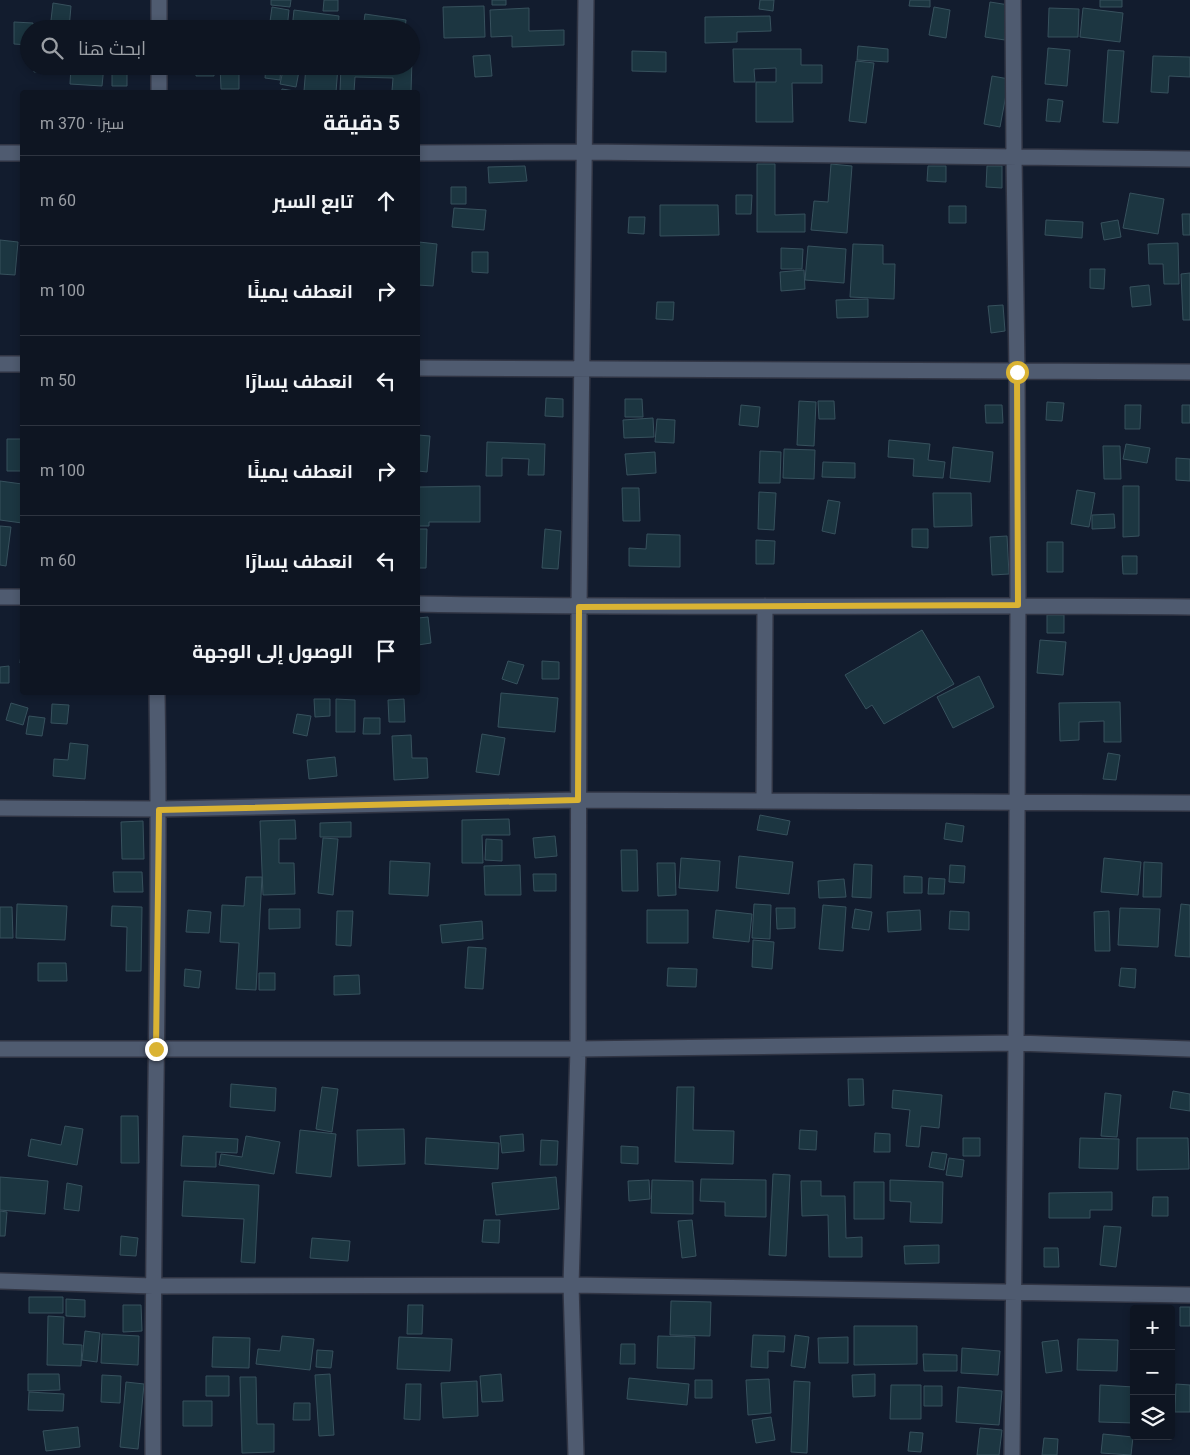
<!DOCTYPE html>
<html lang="ar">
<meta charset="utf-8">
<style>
:root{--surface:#0e1522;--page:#171e2a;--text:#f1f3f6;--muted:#9b9fa5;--line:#2e3440}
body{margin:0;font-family:Roboto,Cairo,sans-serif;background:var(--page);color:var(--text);direction:rtl}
.controls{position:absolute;right:15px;bottom:15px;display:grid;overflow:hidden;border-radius:5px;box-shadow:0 2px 8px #0003}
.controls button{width:45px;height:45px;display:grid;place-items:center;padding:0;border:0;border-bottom:1px solid var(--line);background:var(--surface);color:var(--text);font:25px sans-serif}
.stop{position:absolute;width:15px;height:15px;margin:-11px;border:4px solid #dab333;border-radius:50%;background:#fff}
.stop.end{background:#dab333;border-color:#fff;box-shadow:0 1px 5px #0008}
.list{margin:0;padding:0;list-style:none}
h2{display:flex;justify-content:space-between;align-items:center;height:65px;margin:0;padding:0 20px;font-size:21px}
h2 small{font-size:16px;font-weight:400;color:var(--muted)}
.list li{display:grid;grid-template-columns:32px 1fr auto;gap:15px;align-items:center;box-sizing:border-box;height:90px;padding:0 20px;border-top:1px solid var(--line)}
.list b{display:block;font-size:19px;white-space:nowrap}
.list em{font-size:16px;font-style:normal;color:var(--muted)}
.icon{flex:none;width:28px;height:28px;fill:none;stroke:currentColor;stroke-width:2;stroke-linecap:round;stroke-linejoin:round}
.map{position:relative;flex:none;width:1190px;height:1455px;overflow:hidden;direction:ltr}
.search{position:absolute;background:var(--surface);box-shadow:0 2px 8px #0003;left:20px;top:20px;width:400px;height:55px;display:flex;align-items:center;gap:12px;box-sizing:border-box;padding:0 18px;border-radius:28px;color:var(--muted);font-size:19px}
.panel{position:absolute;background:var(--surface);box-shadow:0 2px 8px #0003;left:20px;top:90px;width:400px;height:605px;border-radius:5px;direction:rtl}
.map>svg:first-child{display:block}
.building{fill:#1c3641;stroke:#37515d}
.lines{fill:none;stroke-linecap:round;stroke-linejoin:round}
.minor-casing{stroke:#313544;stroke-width:18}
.minor{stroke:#4f5b70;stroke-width:15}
.route{stroke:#dab333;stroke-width:6}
</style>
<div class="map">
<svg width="1190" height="1455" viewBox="0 0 1190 1455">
<rect width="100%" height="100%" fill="#121c2e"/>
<path class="building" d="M271,0H291L290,7L271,5Z
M324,0H338V11H323Z
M492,0H506V5H492Z
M760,0H774L773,11L759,9Z
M910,0H930V7L909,6Z
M1100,0H1122V7H1100Z
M990,2L1009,5L1005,40L985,37Z
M53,3L71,6L69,29H50Z
M484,6L485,37L444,38L443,7Z
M272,7L289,10L287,29H269Z
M934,7L950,10L946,38L929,35Z
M529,8V31L564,30V45L512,47V36L491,37L490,10Z
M1049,8L1079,9L1078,37H1048Z
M1083,8L1123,13L1120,42L1080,37Z
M294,10L339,16L338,29H292Z
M365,14L406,20L405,29H363Z
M770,16L771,31L737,32V42L705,43V17Z
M14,22L33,23V29H29V45L14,44Z
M858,46L888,49V62L857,60Z
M1048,48L1070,50L1067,86L1045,84Z
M733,49H801V65H822V83H792L793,122H756V82H776V68L754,69L755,82H734Z
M1108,50L1124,51L1118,123L1103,122Z
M632,51L666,52V72L632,71Z
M490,55L492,76L475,77L473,56Z
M1153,56L1190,57V77L1169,76L1168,93L1151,92Z
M411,59H412L411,92L392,91L393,78L355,77L354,92H340L341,66H411Z
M856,61L874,63L866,123L849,121Z
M34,66H68V70L34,72Z
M71,66H104L102,86L70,84Z
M112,66H127V86H112Z
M129,66H145V71H129Z
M196,66H214V76H196Z
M220,66H263V72L239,73V89H221Z
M266,66H281L280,80L265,78Z
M284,66H300L296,87L280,84Z
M306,66H338L336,92L304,91Z
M992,76L1009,79L1000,127L984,124Z
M282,89L301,92H281Z
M1048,99L1063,101L1060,122L1046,121Z
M757,164H775V215L805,214V232H757Z
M831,164L852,166L847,233L811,230L814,201L828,202Z
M525,166L527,181L489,183L488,167Z
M928,166H946V182L927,181Z
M987,166H1002V188L986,187Z
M451,187H466V204H451Z
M1130,193L1164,199L1158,234L1123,228Z
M736,195H752L751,214H736Z
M660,205H718L719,235L660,236Z
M949,206H966V223H949Z
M454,208L486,210L484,230L452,227Z
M1182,214H1190V235H1183Z
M629,217H645L644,234L628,233Z
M1046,220L1083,222L1082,238L1045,235Z
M1118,220L1121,237L1104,240L1101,223Z
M0,240L18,242L15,275L0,274Z
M419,242L437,244L433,286L418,285Z
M1178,243L1179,284H1164L1163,264H1149L1148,244Z
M853,244L883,245V264H895L894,299L850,297Z
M808,246L846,249L844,283L805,280Z
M781,248L803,249L802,269H781Z
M472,252H488V273L472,272Z
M1090,269H1105L1104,289L1090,288Z
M804,270L805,289L781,291L780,272Z
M1190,273V320H1183L1181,274Z
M1149,285L1151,305L1132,307L1130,287Z
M868,299V317L837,318L836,300Z
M657,302H674L673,320L656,319Z
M1003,305L1005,331L991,333L988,306Z
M546,398L563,399V417L545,416Z
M625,399H642L643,417H625Z
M799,401L816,402L814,446L797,445Z
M818,401H834L835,419H819Z
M1047,402L1064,403L1062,421L1046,420Z
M741,405L760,407L758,427L739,425Z
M985,405H1002L1003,423H986Z
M1125,405H1141L1140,429H1125Z
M1182,405H1190V423H1182Z
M653,418L654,437L624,438L623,420Z
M657,419L675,420L674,443L655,442Z
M418,435L430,436L427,472L418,471Z
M7,439H22V471H7Z
M889,440L930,444L928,460L945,462L943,478L913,476L914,459L888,457Z
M487,442L545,444L544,475H528L529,459L502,458V476H486Z
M1126,444L1150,448L1147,463L1123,459Z
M1103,446H1120L1121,479H1104Z
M953,447L993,452L990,482L950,478Z
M784,449L815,450L814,479L783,478Z
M760,451L781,452L780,483H759Z
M655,452L656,473L627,475L625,454Z
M1176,458L1190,459V481L1176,480Z
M823,462L855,463V478L822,477Z
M0,481L22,484V523L0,520Z
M480,486V522H429V526H418V487Z
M1123,486H1139V536L1123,537Z
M622,488H639L640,521H623Z
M1077,490L1095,493L1089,527L1071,524Z
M759,492L776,493L774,530L758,529Z
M933,493H971L972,526L934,527Z
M828,500L840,502L835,534L822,531Z
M1114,514L1115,528L1092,529V515Z
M0,526L11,527L6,566L0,565Z
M418,529H427L426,568H418Z
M545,529L561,531L558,569L542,568Z
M912,529H928V548L912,547Z
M647,534L680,535V567L629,566V548L646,549Z
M1007,536L1009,574L992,575L990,537Z
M756,540L775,541L774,564H756Z
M1047,542H1063V572H1047Z
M1122,556H1137V574H1123Z
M1047,615H1064V633H1047Z
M428,617L431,643L418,645V618Z
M922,630L954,684L884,724L872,705L866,709L845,675Z
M1040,640L1066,642L1063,675L1037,673Z
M22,645V663H20Z
M508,661L524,665L517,684L502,679Z
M542,661L559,662V679H542Z
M9,666V683H0V667Z
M979,676L994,707L953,728L937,697Z
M501,693L558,698L555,732L498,727Z
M314,699H330V716L315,717Z
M336,699L355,700V732H336Z
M404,699L405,722H389L388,700Z
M1120,702L1121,742H1104V721L1079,722V740L1060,741L1059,703Z
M11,703L28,708L23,725L6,720Z
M52,704L69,705L67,724L51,723Z
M297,714L311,716L307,736L293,733Z
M29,716L45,718L42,736L26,734Z
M364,718H380V734H363Z
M482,734L505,738L499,775L476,772Z
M411,735L412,758H427L428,778L394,780L392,736Z
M70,743L88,745L85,779L53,776L54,759L68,760Z
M1108,753L1120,755L1116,780L1103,779Z
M335,757L337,776L309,779L307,760Z
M760,815L790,821L787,835L757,830Z
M509,819L510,835H482L483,863H462V820Z
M295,820L296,839H279V863H294L295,894L263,895L260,821Z
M143,821L144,859H122L121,822Z
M351,822V837H320V823Z
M946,823L964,826L962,842L944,839Z
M555,836L557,856L535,858L533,838Z
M323,838L338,839L333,895L318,893Z
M486,839L502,840V861L485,860Z
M621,850H637L638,891H622Z
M739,856L793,862L789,894L736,888Z
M681,858L720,861L718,891L679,888Z
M1104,858L1141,862L1138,895L1101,892Z
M390,861L430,863L428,896L389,894Z
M1144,862L1162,863L1161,897H1143Z
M657,863H675L676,895L658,896Z
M854,864L872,865L871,898L852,897Z
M520,865L521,895H485L484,866Z
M950,865L965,866L964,883L949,882Z
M113,872H142L143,892H114Z
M533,874H556V891H534Z
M904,876L922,877V893H904Z
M246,877H262L256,990L236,989L239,943L220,942L222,905L244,906Z
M929,878L945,879L944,894H928Z
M844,879L846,897L819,898L818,881Z
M17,904L67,906L65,940L16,938Z
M754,904L771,905L770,939L752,938Z
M1181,904L1190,905V957L1175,956Z
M823,905L846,907L843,951L819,949Z
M112,906L142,907L141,971H126L127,927L111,926Z
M0,907H12L13,938H0Z
M776,908H795V928L777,929Z
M1120,908L1160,909L1158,947L1118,945Z
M269,909H300V928L269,929Z
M855,909L872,912L869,930L852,928Z
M188,910L211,912L209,933L186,932Z
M647,910H688V943H647Z
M716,910L752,914L749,942L713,938Z
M920,910L921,930L888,932L887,912Z
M337,911H353L351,946L336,945Z
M950,911L969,912V930L949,929Z
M1109,911L1110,951H1095L1094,912Z
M482,921L483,939L442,943L440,925Z
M753,940L774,942L772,969L752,967Z
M468,947L486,948L483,989L465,988Z
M38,963H66L67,981H38Z
M668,968L697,969L696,987L667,986Z
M1121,968L1136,969L1135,988L1119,986Z
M185,969L201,971L199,988L184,986Z
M259,973H275V990H259Z
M359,975L360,994L334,995V976Z
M848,1079H863L864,1105L849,1106Z
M231,1084L276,1088L275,1111L230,1107Z
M322,1087L338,1089L332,1132L316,1129Z
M677,1087H694L693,1130L734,1131L733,1164L675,1162Z
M893,1090L942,1095L939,1128L921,1126L919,1147L906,1146L910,1110L892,1108Z
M1173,1091L1190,1094V1111L1170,1108Z
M1105,1093L1121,1095L1117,1137L1101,1136Z
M121,1116H138L139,1163H121Z
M65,1126L83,1129L77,1165L28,1156L31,1139L61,1145Z
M404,1129L405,1164L358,1166L357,1130Z
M300,1130L336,1134L331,1177L296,1173Z
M800,1130L817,1131L816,1150L799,1149Z
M875,1133L890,1134V1152H874Z
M523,1134L524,1151L502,1153L500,1136Z
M183,1136L238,1139L237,1153L216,1152V1167L181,1166Z
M246,1136L280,1142L274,1174L219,1165L221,1154L242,1157Z
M426,1138L499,1143L498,1169L425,1164Z
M963,1138H980V1156H963Z
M1080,1138L1119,1139L1118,1169L1079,1168Z
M1137,1138H1188L1189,1169L1137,1170Z
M541,1140L558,1141L557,1165H540Z
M621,1146L638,1147V1164L621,1163Z
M932,1152L947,1154L944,1170L929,1167Z
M949,1158L964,1160L962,1177L946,1175Z
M773,1174L790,1175L786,1256L769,1255Z
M0,1177L48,1181L45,1214L0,1210Z
M556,1177L559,1209L496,1215L492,1183Z
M701,1179L766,1180V1217L725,1216V1202L700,1201Z
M649,1180L650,1199L629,1201L628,1181Z
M652,1180L693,1181V1214L651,1213Z
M890,1180L943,1182L942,1223L910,1222L911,1202L890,1201Z
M184,1181L259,1185L255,1263L241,1262L244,1219L182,1216Z
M801,1181H821V1196H845L846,1238L862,1237V1257H829L828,1215L802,1216Z
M854,1182H884V1219H854Z
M67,1183L82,1186L79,1211L64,1209Z
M1112,1192V1210H1090V1218H1049V1193Z
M1153,1197H1168V1216H1152Z
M0,1211L7,1212L5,1236H0Z
M484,1220H500L499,1243L482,1242Z
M692,1220L696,1256L682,1258L678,1221Z
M1104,1226L1121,1227L1116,1267L1100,1265Z
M121,1236L138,1238L136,1256L120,1255Z
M312,1238L350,1241L348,1261L310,1258Z
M939,1245V1263L905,1264L904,1246Z
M1044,1248H1058L1059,1267H1044Z
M29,1297H63V1313H29Z
M66,1299L85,1300V1317L66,1316Z
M671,1301L711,1302L710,1336L670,1335Z
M123,1305H141L142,1331L123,1332Z
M408,1305H423L422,1334H407Z
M1180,1307H1190V1326H1180Z
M48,1316L64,1317L63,1344L82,1345L81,1366L47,1365Z
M854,1326H917V1364L854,1365Z
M85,1331L100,1333L97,1362L82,1360Z
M102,1334L139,1336L138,1365L101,1363Z
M753,1335L785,1336L784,1352L768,1351V1368L751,1367Z
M795,1335L809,1337L805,1368L791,1366Z
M282,1336L314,1339L310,1370L256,1364L258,1349L280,1351Z
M658,1336L695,1337L694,1369L657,1368Z
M213,1337L250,1338L249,1368L212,1367Z
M399,1337L452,1339L450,1371L397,1369Z
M848,1337V1363H819L818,1338Z
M1078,1339L1118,1340L1117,1371L1077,1370Z
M1058,1340L1062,1371L1046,1373L1042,1342Z
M621,1344H635V1364H620Z
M962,1348L1000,1351L998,1375L961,1373Z
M317,1350L333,1351L331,1368L316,1367Z
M923,1354L957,1355V1371H924Z
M28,1374H59L60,1390L28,1391Z
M330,1374L334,1435L319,1436L315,1375Z
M501,1374L503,1401L482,1402L480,1376Z
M875,1374V1396L853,1397L852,1375Z
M102,1375L121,1376L120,1403L101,1402Z
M206,1376H229V1396H206Z
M240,1377H256L257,1424H274V1452L242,1453Z
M629,1378L689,1384L687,1405L627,1399Z
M769,1379L771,1413L748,1415L746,1380Z
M695,1380H712V1398H695Z
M477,1381L478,1416L443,1418L441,1383Z
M794,1381L810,1382L807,1453L791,1452Z
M126,1382L144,1384L138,1449L120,1447Z
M406,1384H421L420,1420L404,1419Z
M1176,1384L1190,1385V1412H1175Z
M891,1385H921V1419H890Z
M1100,1385L1134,1387V1423L1099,1422Z
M924,1386H942V1406H924Z
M958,1387L1002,1391L999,1425L956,1422Z
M29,1392L64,1394L63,1411L28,1410Z
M183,1401H212V1426H183Z
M294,1403H310V1420H293Z
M771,1417L775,1440L756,1443L752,1420Z
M78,1427L80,1447L46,1451L43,1431Z
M980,1428L1002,1430L999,1455H977Z
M910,1432L923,1433L921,1452L908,1451Z
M1103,1434L1133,1437L1131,1455L1101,1453Z
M1044,1438L1058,1439L1057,1455H1042Z"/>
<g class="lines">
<g class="minor-casing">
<path id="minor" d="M159,29V0
M159,92V66
M0,153H22
M418,153L585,152L1190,159
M0,364H22
M418,368L1190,372
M0,597H22
M418,604C675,609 932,604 1190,607
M764,800L765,606
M0,808L159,809L578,800L1190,803
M0,1049H578L1016,1043L1190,1049
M0,1281L153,1286L571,1285L1190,1295
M153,1455C152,1201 161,947 157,692
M576,1455L571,1285L578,1049L579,607L586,0
M1012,1455L1016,1043L1018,605L1017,372L1014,158L1013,0"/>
</g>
<use href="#minor" class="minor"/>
</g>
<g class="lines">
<path class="route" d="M156,1049L159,810L578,800L579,607L1018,605L1017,372"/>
</g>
</svg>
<div class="controls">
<button>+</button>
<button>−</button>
<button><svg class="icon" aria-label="layers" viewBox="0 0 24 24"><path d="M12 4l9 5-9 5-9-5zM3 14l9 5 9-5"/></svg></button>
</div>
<div class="stop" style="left:1017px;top:372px"></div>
<div class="stop end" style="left:156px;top:1049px"></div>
<div class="search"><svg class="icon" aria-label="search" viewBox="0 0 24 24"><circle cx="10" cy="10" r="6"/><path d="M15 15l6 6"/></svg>ابحث هنا</div>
<section class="panel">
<h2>5 دقيقة<small>سيرًا · 370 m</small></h2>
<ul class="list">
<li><svg class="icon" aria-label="ahead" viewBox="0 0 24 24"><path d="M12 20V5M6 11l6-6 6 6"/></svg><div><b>تابع السير</b></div><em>60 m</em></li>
<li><svg class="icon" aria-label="right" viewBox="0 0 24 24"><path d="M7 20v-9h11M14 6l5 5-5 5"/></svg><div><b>انعطف يمينًا</b></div><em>100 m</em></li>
<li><svg class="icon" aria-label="left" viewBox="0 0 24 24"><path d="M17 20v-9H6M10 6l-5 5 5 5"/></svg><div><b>انعطف يسارًا</b></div><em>50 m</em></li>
<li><svg class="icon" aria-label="right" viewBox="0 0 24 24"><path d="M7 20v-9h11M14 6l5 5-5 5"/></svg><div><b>انعطف يمينًا</b></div><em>100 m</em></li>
<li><svg class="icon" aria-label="left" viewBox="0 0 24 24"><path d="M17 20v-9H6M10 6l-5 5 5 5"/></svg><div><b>انعطف يسارًا</b></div><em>60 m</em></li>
<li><svg class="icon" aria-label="arrive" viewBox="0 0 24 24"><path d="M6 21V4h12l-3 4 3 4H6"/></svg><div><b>الوصول إلى الوجهة</b></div></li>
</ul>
</section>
</div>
